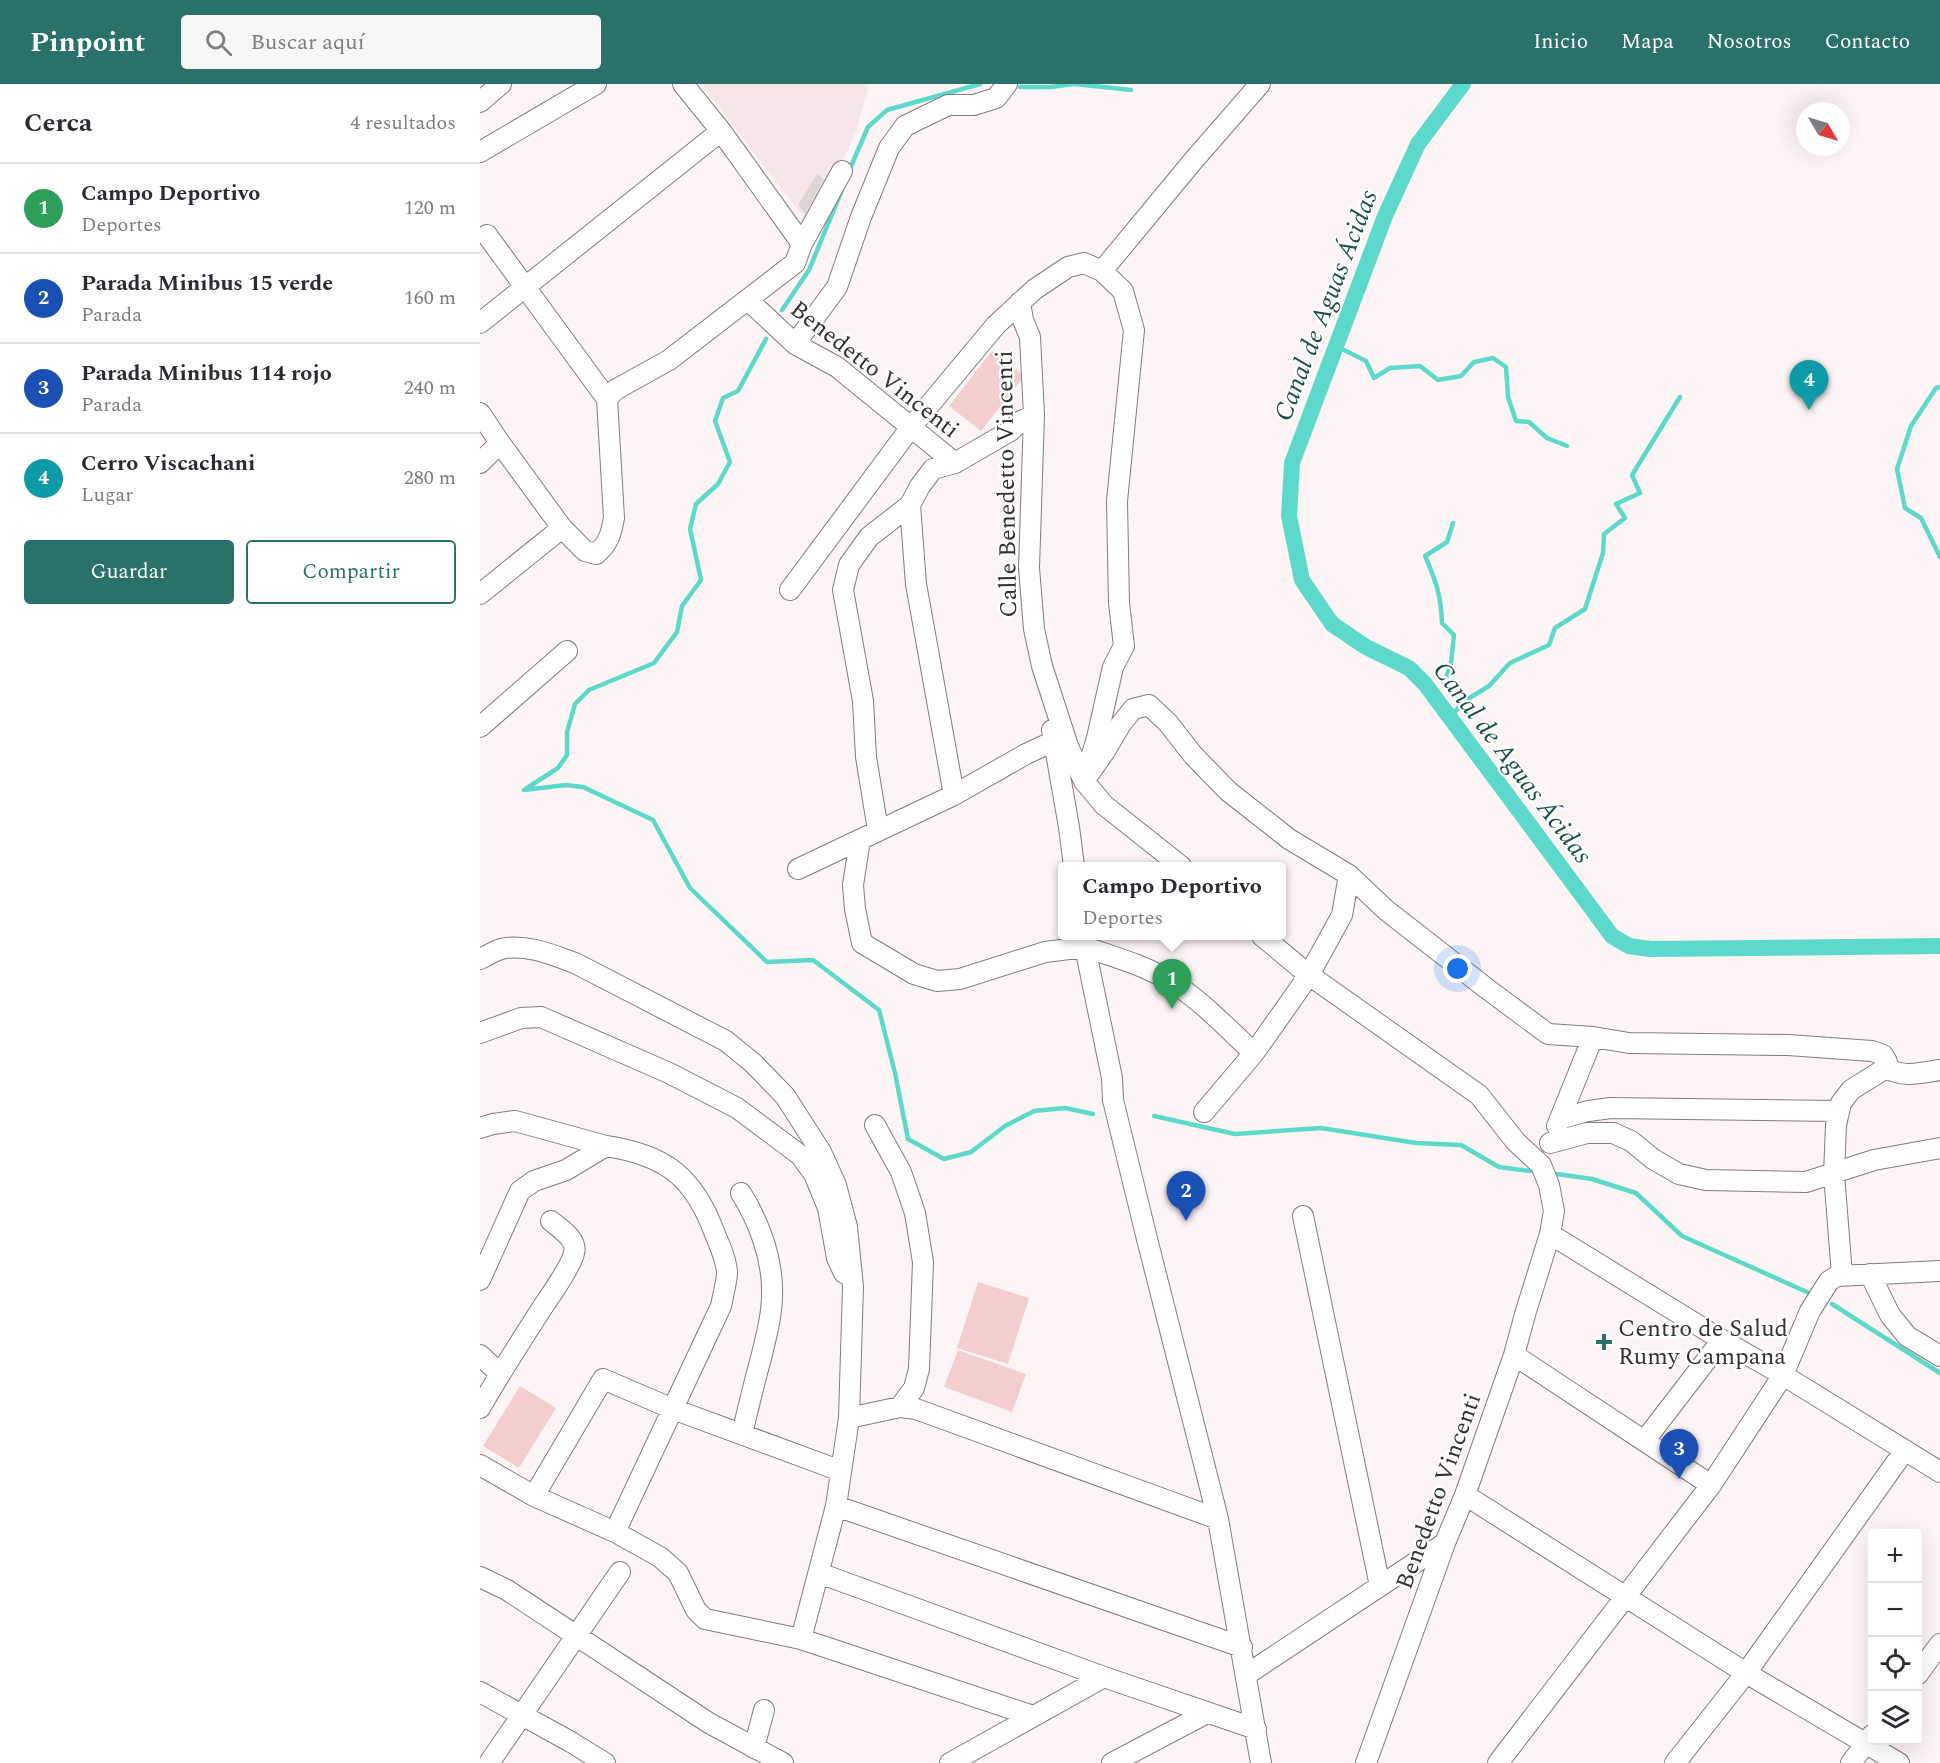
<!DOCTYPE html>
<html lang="es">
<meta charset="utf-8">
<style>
:root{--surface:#fff;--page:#f7f7f7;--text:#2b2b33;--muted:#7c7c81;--line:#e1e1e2;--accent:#297169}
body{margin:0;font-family:Spectral,serif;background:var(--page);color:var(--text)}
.controls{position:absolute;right:18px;bottom:18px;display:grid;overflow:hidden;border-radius:6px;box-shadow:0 6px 24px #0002}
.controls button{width:54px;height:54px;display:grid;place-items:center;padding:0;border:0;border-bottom:2px solid var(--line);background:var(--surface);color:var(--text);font:30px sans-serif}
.compass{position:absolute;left:1316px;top:18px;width:54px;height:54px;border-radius:50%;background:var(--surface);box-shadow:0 6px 24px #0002;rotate:128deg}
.you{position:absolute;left:978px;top:885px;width:21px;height:21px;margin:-15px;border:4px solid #fff;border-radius:50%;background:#1a73e8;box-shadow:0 0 0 9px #1a73e833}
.badge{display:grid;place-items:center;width:39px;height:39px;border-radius:50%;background:var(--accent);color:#fff;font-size:20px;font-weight:700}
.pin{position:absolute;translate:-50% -50px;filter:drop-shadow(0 2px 3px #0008)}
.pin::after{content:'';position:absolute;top:32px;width:21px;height:18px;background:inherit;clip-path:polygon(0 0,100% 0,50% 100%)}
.popup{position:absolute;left:578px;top:778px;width:228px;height:78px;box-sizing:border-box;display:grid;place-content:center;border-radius:6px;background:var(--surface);filter:drop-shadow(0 2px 4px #0005);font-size:20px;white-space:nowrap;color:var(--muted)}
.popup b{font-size:22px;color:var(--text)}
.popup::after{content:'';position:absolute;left:50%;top:100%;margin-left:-12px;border:12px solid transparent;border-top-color:var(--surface)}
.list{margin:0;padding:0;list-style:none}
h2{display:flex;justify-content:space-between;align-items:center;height:78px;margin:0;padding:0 24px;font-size:26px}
h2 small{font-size:20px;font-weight:400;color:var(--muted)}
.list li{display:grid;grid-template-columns:39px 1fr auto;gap:18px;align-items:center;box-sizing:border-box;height:90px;padding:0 24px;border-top:2px solid var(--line)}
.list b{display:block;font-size:22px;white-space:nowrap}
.list p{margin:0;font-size:20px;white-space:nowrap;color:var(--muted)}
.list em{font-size:20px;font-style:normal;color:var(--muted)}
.actions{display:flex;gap:12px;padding:18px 24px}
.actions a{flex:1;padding:14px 0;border:2px solid var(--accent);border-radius:6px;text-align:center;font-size:21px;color:var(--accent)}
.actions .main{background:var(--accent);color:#fff}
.icon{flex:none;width:33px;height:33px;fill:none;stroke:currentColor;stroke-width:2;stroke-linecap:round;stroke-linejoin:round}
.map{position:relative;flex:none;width:1460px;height:1679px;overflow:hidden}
header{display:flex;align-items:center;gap:36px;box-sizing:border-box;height:84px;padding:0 30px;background:var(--accent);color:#fff}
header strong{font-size:28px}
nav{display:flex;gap:33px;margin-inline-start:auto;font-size:21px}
.search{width:420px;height:54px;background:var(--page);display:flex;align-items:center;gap:15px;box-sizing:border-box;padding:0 21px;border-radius:6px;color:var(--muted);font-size:22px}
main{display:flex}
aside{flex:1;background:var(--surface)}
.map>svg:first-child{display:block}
.built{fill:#f7e6e7}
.green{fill:#f4cdcf}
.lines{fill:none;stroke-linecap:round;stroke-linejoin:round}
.stream{stroke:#5cd9cb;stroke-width:4.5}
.canal{stroke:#5cd9cb;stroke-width:16}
.building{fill:#ddd5d5}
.minor-casing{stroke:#837b7c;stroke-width:22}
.minor{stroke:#fff;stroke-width:20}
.poi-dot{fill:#297169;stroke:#fff;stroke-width:2}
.labels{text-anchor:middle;stroke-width:4.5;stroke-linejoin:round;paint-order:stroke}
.street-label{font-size:24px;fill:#343131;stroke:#fff}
.poi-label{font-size:24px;fill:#343131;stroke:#fff;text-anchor:start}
.water-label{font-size:26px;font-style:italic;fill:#1a504a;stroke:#fff}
</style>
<header>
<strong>Pinpoint</strong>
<div class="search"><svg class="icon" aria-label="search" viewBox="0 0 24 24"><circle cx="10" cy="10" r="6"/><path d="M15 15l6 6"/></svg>Buscar aquí</div>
<nav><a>Inicio</a><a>Mapa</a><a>Nosotros</a><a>Contacto</a></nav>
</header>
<main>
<aside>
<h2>Cerca<small>4 resultados</small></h2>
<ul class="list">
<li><span class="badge" style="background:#2e9e5b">1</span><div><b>Campo Deportivo</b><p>Deportes</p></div><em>120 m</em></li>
<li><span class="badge" style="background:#1a4fb4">2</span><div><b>Parada Minibus 15 verde</b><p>Parada</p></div><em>160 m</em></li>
<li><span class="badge" style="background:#1a4fb4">3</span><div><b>Parada Minibus 114 rojo</b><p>Parada</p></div><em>240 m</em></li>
<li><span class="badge" style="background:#0f9aa8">4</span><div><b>Cerro Viscachani</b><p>Lugar</p></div><em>280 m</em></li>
</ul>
<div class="actions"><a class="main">Guardar</a><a>Compartir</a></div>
</aside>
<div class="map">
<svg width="1460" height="1679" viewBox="0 0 1460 1679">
<rect width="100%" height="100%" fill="#fdf5f5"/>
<path class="built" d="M221,0H389L376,48L357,88L328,139Z"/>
<path class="green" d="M512,267L544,292L501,347L469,322Z
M498,1198L549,1214L528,1280L477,1264Z
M478,1266L546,1290L532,1328L464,1303Z
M40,1302L76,1324L39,1384L3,1362Z"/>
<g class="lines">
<path class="stream" d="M595,0L651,6
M540,3H571L593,0
M369,87L388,43L407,26L500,0
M302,226L329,186L362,106
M856,262L886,277L894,294L910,284L940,282L958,296L981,292L994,278L1013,274L1026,283L1028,313L1036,337L1049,338L1067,354L1087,362
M1460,303L1456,304L1431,342L1417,385L1425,424L1441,434L1460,473
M973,439L967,458L945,472C956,497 961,511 962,539L974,551L971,579L964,600L983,618
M970,634L983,618L1009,602L1030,579L1069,561L1075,544L1105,525L1123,469L1124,450L1145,434L1136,420L1160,409L1152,391L1200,313
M47,704L78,684L87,671V648L95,620L109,606L174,579L197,548L202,522L221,496L210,445L216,420L238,400L250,378L235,337L243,314L258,307L286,255
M44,706L86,701L103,703L173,736L210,804L287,878L333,876L399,926L415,989L428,1055L464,1075L491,1068L525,1042L554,1027L585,1024L613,1030
M674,1032L755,1050L841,1044L936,1059L981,1061L1019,1083L1050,1087
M1077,1090L1112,1095L1156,1109L1202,1152L1329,1209
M1352,1220L1460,1289"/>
<path class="canal" d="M983,0L938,60L905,132L812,379L809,432L822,496L852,540L886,563L929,584L945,600L1132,852L1149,862L1170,865L1460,862"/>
</g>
<path class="building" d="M337,90L344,95L325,130L318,121Z"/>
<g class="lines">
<g class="minor-casing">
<path id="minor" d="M203,0L241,47L322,160
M0,18L21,0
M0,68L116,0
M7,151L127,315
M268,216L315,260L357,283L475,379L530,347L541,337L554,331
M540,218L543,236L550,253L554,331L549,484L554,545L562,582L588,662L604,697L624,721L701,782
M0,239L241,47
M315,260L357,203L381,133L409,64L425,42L468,21H494L516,14L527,0
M0,329L20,359L82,444L0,510
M0,379L20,359
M82,444L105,467L116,470C129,459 131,450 134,434L127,315L135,306L189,276L315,179L322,160L362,87
M310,506L431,343L516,241L555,205L588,183L604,179L622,187L713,77L780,0
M0,643L87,567
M572,646L589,743L594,782
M610,677L617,654L633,583L644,562L639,519L637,417L654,246L643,207L622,187
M604,697L625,667L641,640L653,625L669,621L688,639L713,671L748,707L809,755L869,791L906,826L1006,904L1068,950L1113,953L1149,959L1308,961L1392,967L1403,971L1407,978L1406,984C1424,994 1440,989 1460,986
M474,711L436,500L430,421L440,402L453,385L475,379
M398,746L386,673L383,617L363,506L369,481L389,453L430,421
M380,756L373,801L375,825L382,859L434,890L457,897L480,895L565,868L605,863L632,994L633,1016L667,1155L738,1435L781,1679
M318,785L474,711L546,670L574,657
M782,852L829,891L999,1011L1036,1058L1061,1081L1069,1101L1074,1127L1070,1150L1046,1227L1034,1271L985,1411L965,1459L886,1679
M604,854L605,863C634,873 664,881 690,897C721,916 747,944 774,969L724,1028
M0,875C7,872 14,867 21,865C45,859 73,871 95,879L246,957L273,979L305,1012L341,1068L356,1101L367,1143L373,1203L369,1334L356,1422L321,1555
M0,949L41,934L61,933L189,989L257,1024L320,1071L334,1090L348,1124L357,1174L364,1189
M774,969L829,891L862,831L869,791
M1080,1035L1108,1027L1131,1024L1359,1027
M395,1041L421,1088L435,1129L443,1178L439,1285L434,1304L420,1323
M1077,1042L1113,953
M0,1044L13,1040L35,1037L126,1062
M1070,1059L1107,1049H1133L1151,1057L1173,1075L1199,1090L1226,1096L1326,1098L1394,1076L1460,1064
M261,1109C279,1138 293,1175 292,1210C292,1232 286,1253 281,1274C274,1299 268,1325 262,1350
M823,1132L900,1502
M1070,1150L1242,1256L1303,1291L1460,1388
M1390,1190L1410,1231L1427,1252L1460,1272
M1362,1191L1354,1090L1356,1041L1361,1019L1371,1006L1406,984
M0,1196L40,1107L54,1097L86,1086L126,1062C186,1071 214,1093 235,1150C240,1162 247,1177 247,1190C246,1200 243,1212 241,1222L135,1448
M0,1271L19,1289
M1034,1271L1231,1401
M0,1324C20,1289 42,1255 64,1221C71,1211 92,1180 94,1169C98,1156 81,1145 71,1137
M369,1334L420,1323L436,1325L738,1435
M1165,1356L1242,1256
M0,1381L54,1412L135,1448L180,1473L198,1489L216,1526L225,1535L321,1555L553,1632
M985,1411L1266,1589L1419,1679
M54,1412L123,1295L193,1325L361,1387
M356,1422L762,1563
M339,1489L624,1593L776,1645
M0,1493L27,1506L229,1639L303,1679
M1438,1590L1460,1560
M766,1591L965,1459
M0,1608L91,1658L125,1679
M274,1664L284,1626
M9,1679L140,1488
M470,1679L624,1593
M632,1679L727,1629
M1018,1679L1231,1401L1303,1291L1330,1227L1349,1197L1357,1192L1460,1187
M1195,1679L1266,1589L1425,1366
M1371,1679L1392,1651"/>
</g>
<use href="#minor" class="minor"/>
</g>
<path class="poi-dot" d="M1121 1249h6v6h6v6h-6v6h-6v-6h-6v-6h6z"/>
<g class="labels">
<g class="street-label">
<text transform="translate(395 285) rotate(38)" y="8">Benedetto Vincenti</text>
<text transform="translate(526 400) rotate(-91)" y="8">Calle Benedetto Vincenti</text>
<text transform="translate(958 1407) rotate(-70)" y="8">Benedetto Vincenti</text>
</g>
<g class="poi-label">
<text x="1138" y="1252">Centro de Salud<tspan x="1138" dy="28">Rumy Campana</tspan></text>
</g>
<g class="water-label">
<text transform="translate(845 221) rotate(-69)" y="9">Canal de Aguas Ácidas</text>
<text transform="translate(1033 678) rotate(53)" y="9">Canal de Aguas Ácidas</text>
</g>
</g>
</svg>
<div class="controls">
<button>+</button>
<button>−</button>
<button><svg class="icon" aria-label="locate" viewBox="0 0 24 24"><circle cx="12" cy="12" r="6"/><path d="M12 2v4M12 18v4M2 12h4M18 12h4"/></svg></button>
<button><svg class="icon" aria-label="layers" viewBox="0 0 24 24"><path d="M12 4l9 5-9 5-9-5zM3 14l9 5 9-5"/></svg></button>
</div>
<svg class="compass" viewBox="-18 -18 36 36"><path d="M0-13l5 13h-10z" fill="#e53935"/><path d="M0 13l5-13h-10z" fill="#7c7c81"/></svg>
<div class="you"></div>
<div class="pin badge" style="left:692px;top:925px;background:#2e9e5b">1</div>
<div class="popup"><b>Campo Deportivo</b>Deportes</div>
<div class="pin badge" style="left:706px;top:1137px;background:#1a4fb4">2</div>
<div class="pin badge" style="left:1199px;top:1395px;background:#1a4fb4">3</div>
<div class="pin badge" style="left:1329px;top:326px;background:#0f9aa8">4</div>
</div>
</main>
